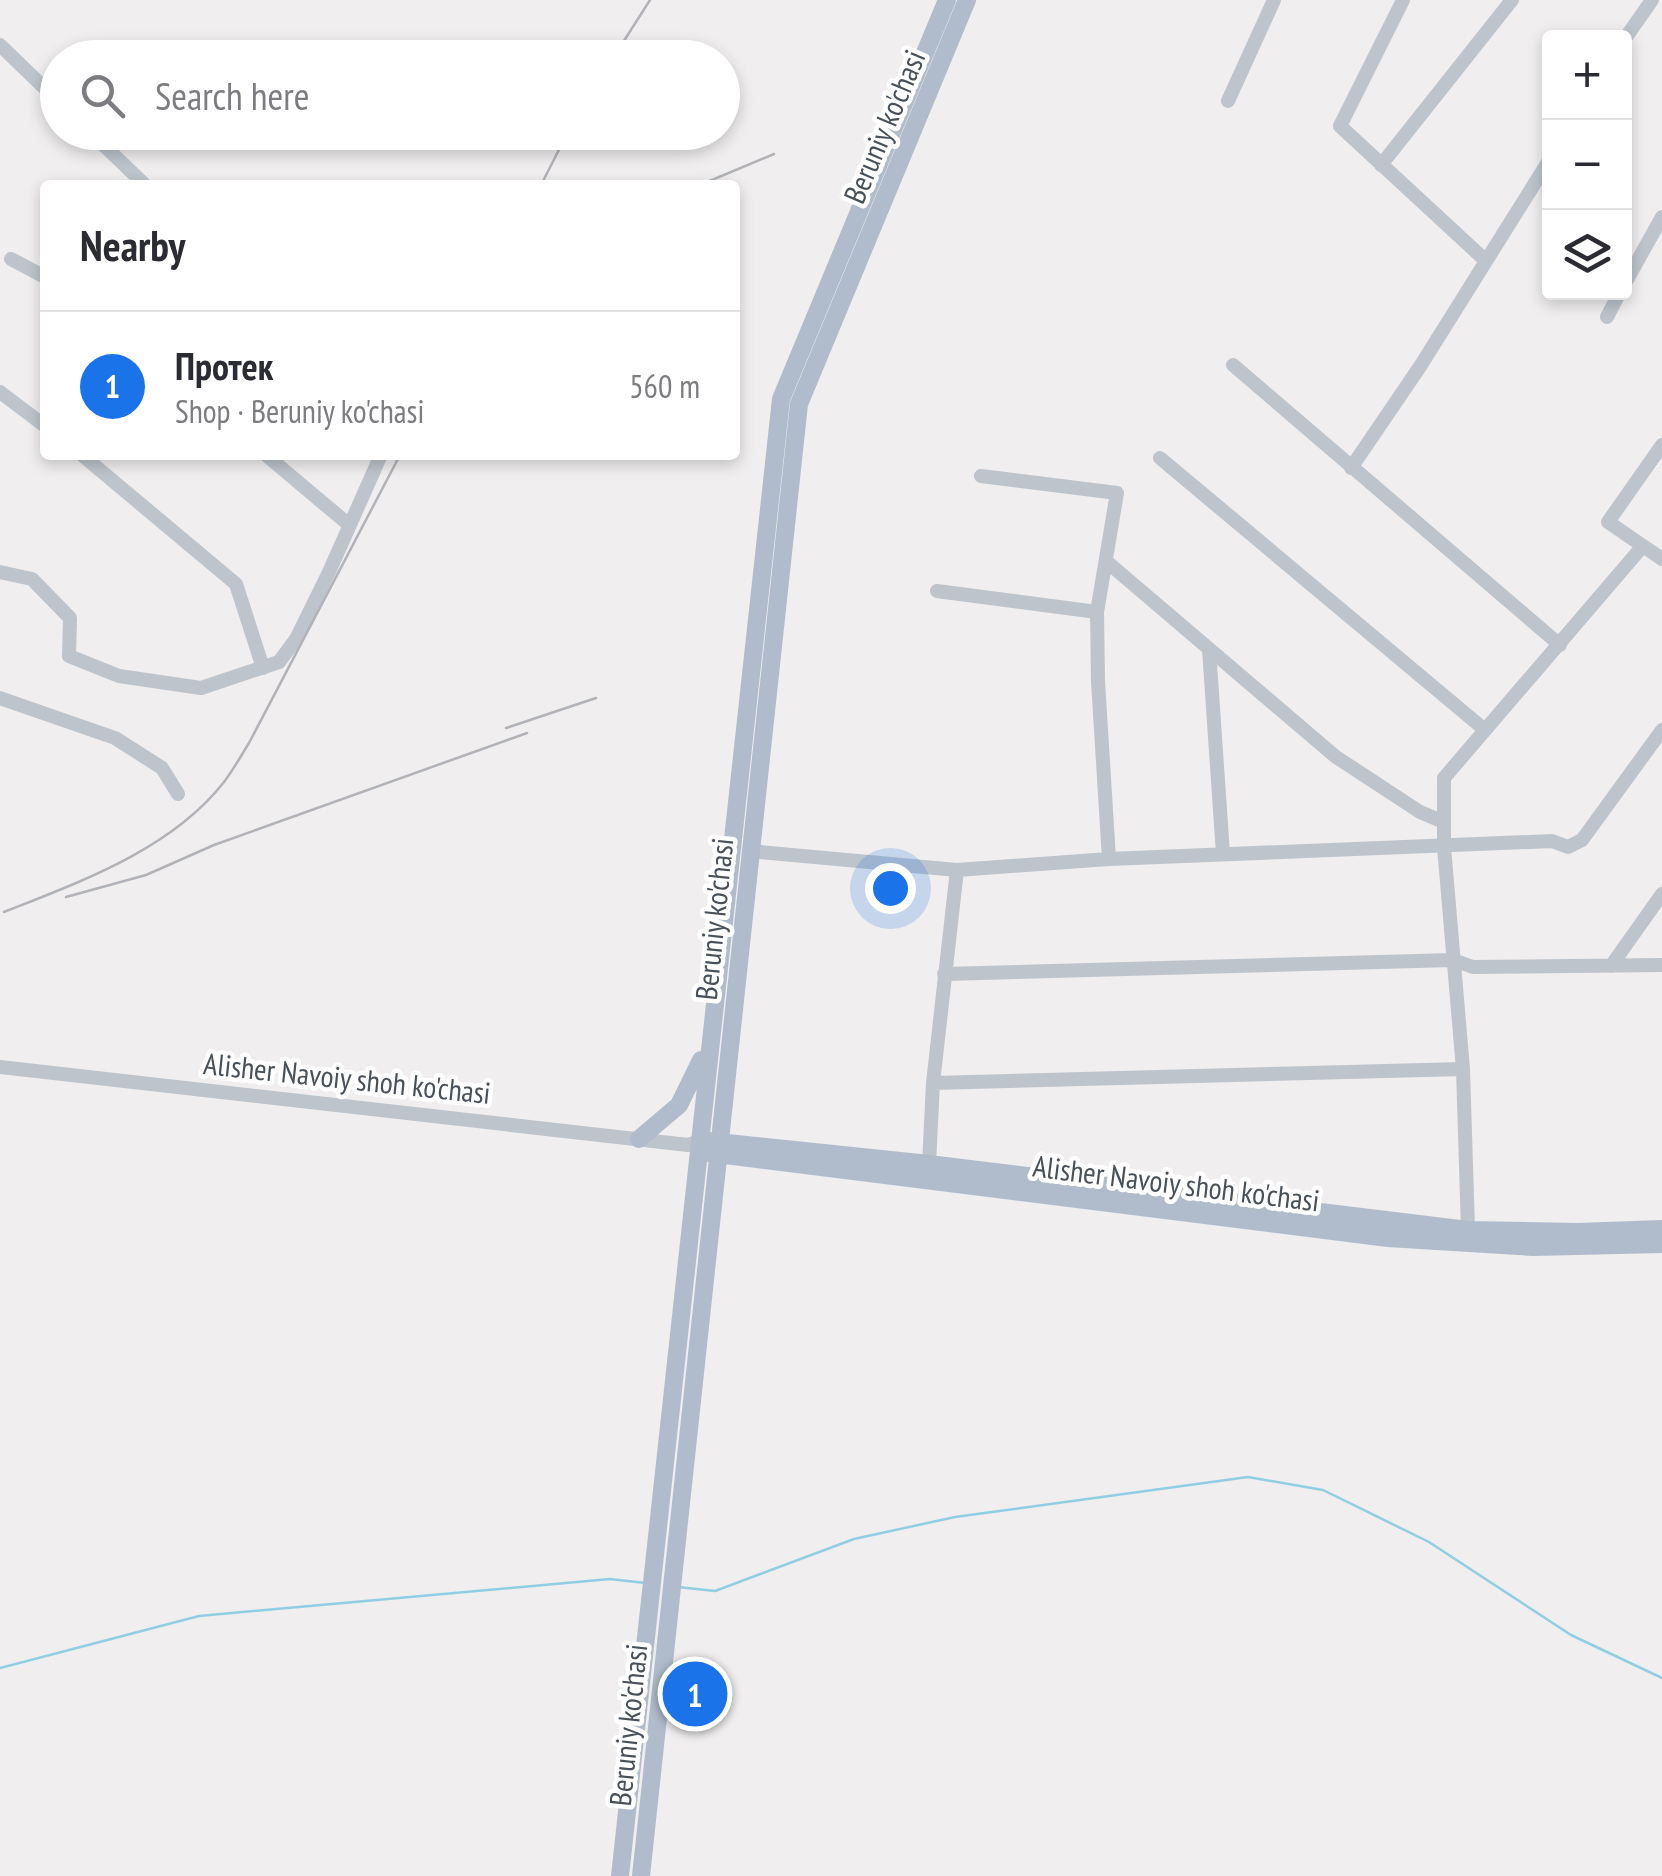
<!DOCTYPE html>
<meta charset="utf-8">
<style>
:root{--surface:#fff;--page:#f7f7f7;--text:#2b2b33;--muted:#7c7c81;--line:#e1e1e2;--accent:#1a73e8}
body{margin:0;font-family:"PT Sans Narrow",sans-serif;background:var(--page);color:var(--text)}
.controls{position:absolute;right:30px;top:30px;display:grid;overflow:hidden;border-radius:10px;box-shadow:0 5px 15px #0003}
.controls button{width:90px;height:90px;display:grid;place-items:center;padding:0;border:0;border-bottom:2px solid var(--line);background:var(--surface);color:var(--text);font:50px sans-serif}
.you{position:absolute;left:890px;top:888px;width:35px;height:35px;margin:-25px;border:8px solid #fff;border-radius:50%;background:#1a73e8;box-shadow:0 0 0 15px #1a73e833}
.badge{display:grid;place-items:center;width:65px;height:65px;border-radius:50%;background:var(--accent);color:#fff;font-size:32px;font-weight:700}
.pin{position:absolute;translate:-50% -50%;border:5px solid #fff;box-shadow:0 2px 10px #0006}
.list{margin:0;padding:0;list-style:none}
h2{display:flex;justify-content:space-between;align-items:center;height:130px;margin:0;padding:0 40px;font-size:42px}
h2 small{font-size:32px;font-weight:400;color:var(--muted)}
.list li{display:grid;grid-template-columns:65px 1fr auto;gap:30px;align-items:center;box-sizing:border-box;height:150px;padding:0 40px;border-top:2px solid var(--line)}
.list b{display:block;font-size:38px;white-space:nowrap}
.list p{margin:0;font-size:32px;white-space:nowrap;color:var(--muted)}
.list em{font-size:32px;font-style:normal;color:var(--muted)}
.icon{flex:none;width:55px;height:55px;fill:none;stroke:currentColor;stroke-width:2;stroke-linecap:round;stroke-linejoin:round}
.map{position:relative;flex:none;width:1662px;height:1876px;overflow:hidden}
.search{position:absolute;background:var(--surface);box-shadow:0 5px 15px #0003;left:40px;top:40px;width:700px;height:110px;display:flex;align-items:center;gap:25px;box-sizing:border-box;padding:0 35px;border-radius:55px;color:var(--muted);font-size:38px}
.panel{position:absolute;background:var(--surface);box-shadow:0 5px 15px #0003;left:40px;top:180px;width:700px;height:280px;border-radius:10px}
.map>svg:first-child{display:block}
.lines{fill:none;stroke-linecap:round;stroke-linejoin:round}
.stream{stroke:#90cee4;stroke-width:2.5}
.minor{stroke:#bdc4cc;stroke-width:14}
.major{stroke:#b0bccb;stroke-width:18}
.rail{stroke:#b1b3b8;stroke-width:2.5}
.labels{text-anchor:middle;stroke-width:9;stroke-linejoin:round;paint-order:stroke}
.street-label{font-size:30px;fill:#48505a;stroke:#fff}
</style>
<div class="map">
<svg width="1662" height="1876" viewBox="0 0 1662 1876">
<rect width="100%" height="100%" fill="#f0eeee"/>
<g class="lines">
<path class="stream" d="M678,1587L715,1591L854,1539L955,1517L1248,1477L1323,1490L1429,1542L1571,1635L1662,1678
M0,1668L199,1616L610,1579L645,1583"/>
<path class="minor" d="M1403,0L1340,126L1486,261
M1624,40L1652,0
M0,45L58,101
M1228,101L1274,0
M90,132L145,185
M1381,165L1512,0
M11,259L45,277
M1624,285L1662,217
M1607,317L1620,292
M1233,365L1560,645
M0,392L45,426
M1662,445L1608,522L1662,559
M82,455L236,584L263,668
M266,455L348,524
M1160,458L1485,730
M1351,468L1421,365L1550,159
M981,476L1117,493L1097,612L1098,681L1109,859
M1106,561L1336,757L1420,812L1444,822
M0,572L32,579L70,618L69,656L119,676L201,688L279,662L296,639L329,572L381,455
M937,591L1097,612
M1209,649L1223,854
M0,698L115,738L162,768L178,794
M749,851L957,870L1109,859L1552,841L1568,847L1582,840L1662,730
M1611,966L1662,894
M944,974L1453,960L1473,967L1662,965
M0,1067L688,1145L700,1141
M933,1083L1463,1069
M929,1164L933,1083L957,870
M1468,1230L1463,1069L1444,847V778L1642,547"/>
<path class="major" d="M639,1139L679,1105L701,1060
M708,1141L929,1164L1468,1230L1578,1232L1662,1229
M709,1153L1388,1238L1533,1247L1662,1244
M620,1876L781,399L947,0
M641,1876L799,404L967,0"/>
<path class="rail" d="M613,58L650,0
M541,185L568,132
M700,185L774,154
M506,728L596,698
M66,897L146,875L214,845L527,733
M4,912C80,882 172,849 224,782C233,770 241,756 249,743L400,455"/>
</g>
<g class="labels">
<g class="street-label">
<text transform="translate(885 127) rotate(-67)" y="10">Beruniy ko'chasi</text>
<text transform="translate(715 919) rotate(-84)" y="10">Beruniy ko'chasi</text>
<text transform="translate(347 1079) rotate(6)" y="10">Alisher Navoiy shoh ko'chasi</text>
<text transform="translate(1176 1184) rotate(7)" y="10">Alisher Navoiy shoh ko'chasi</text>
<text transform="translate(629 1725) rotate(-84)" y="10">Beruniy ko'chasi</text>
</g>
</g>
</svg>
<div class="controls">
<button>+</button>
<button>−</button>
<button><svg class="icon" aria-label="layers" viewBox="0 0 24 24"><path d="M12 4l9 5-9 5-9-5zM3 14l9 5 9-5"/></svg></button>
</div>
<div class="you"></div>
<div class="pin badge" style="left:695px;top:1694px">1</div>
<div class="search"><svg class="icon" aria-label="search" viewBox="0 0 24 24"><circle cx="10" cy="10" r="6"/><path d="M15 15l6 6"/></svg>Search here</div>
<section class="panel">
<h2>Nearby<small></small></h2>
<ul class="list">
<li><span class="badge">1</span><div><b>Протек</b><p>Shop · Beruniy ko'chasi</p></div><em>560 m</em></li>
</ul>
</section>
</div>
